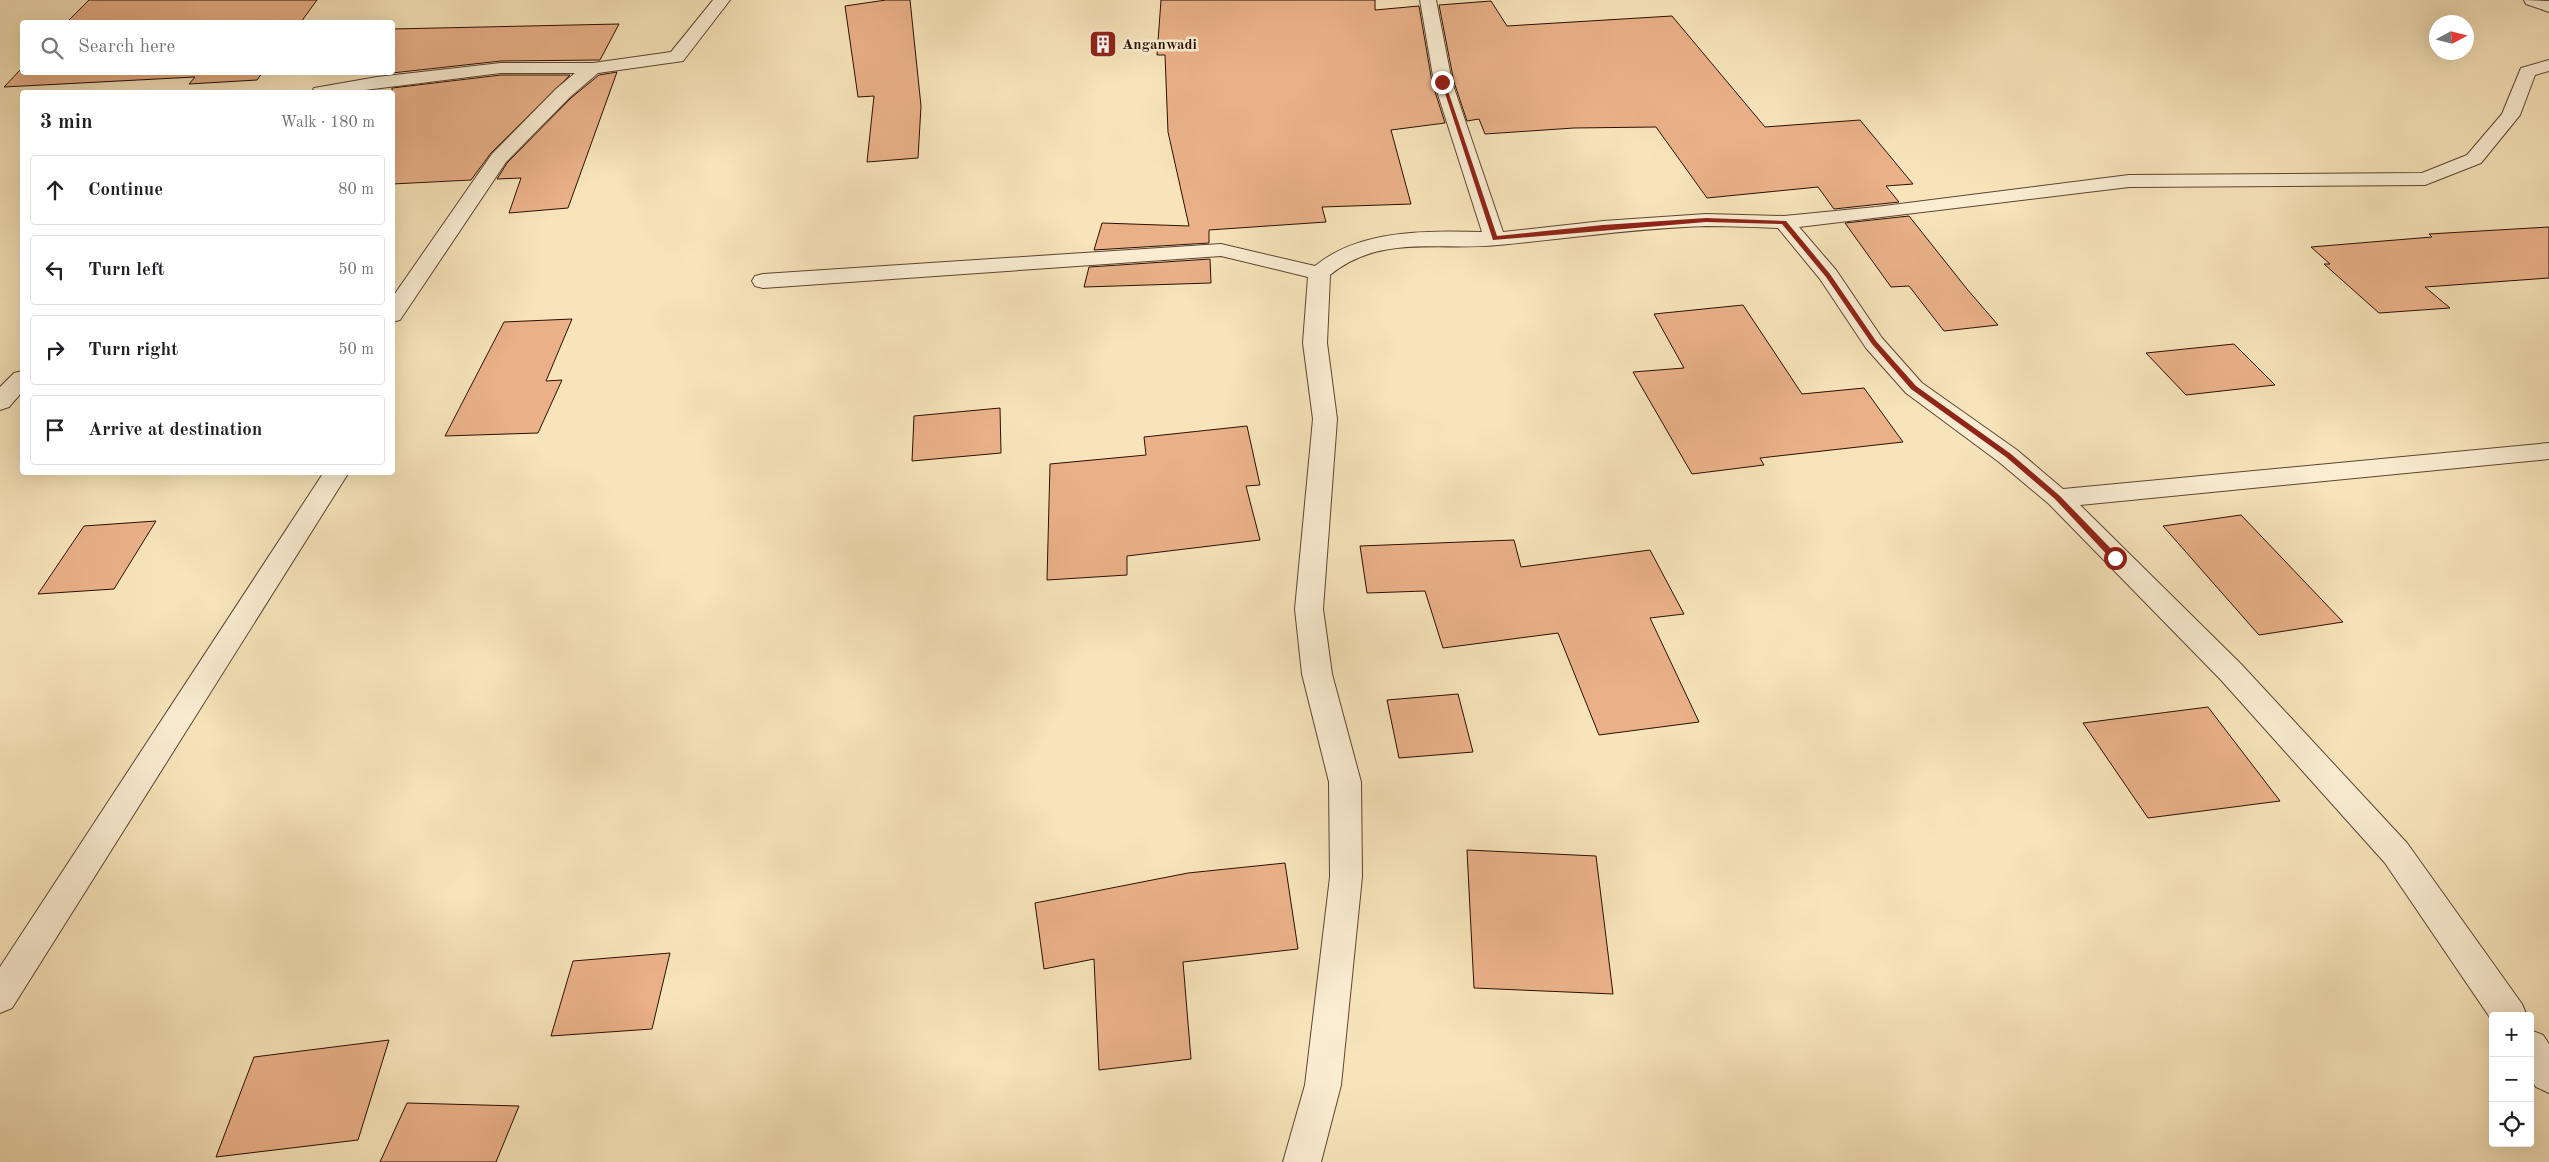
<!DOCTYPE html>
<meta charset="utf-8">
<style>
:root{--surface:#fff;--page:#f2f2f2;--text:#202124;--muted:#757577;--line:#e0e0e0}
body{margin:0;font-family:"Old Standard TT",serif;background:var(--page);color:var(--text)}
.controls{position:absolute;right:15px;bottom:15px;display:grid;overflow:hidden;border-radius:5px;box-shadow:0 5px 20px #0002}
.controls button{width:45px;height:45px;display:grid;place-items:center;padding:0;border:0;border-bottom:1px solid var(--line);background:var(--surface);color:var(--text);font:25px sans-serif}
.compass{position:absolute;left:2429px;top:15px;width:45px;height:45px;border-radius:50%;background:var(--surface);box-shadow:0 5px 20px #0002;rotate:83deg}
.stop{position:absolute;width:15px;height:15px;margin:-11px;border:4px solid #8f2418;border-radius:50%;background:#fff}
.stop.end{background:#8f2418;border-color:#fff;box-shadow:0 1px 5px #0008}
.list{margin:0;padding:0;list-style:none}
h2{display:flex;justify-content:space-between;align-items:center;height:65px;margin:0;padding:0 20px;font-size:21px}
h2 small{font-size:16px;font-weight:400;color:var(--muted)}
.list li{display:grid;grid-template-columns:32px 1fr auto;gap:15px;align-items:center;box-sizing:border-box;height:70px;margin:0 10px 10px;padding:0 10px;border:1px solid var(--line);border-radius:5px}
.list b{display:block;font-size:19px;white-space:nowrap}
.list em{font-size:16px;font-style:normal;color:var(--muted)}
.icon{flex:none;width:28px;height:28px;fill:none;stroke:currentColor;stroke-width:2;stroke-linecap:round;stroke-linejoin:round}
.map{position:relative;flex:none;width:2549px;height:1162px;overflow:hidden}
.search{position:absolute;background:var(--surface);box-shadow:0 5px 20px #0002;left:20px;top:20px;width:375px;height:55px;display:flex;align-items:center;gap:12px;box-sizing:border-box;padding:0 18px;border-radius:5px;color:var(--muted);font-size:19px}
.panel{position:absolute;background:var(--surface);box-shadow:0 5px 20px #0002;left:20px;top:90px;width:375px;height:385px;border-radius:5px}
.map>svg:first-child{display:block}
.building{fill:#eab188;stroke:#2b0f03}
.lines{fill:none;stroke-linecap:round;stroke-linejoin:round}
.street-casing{stroke:#5e4431;stroke-width:2}
.street{fill:#faedd2;fill-rule:evenodd}
.route{fill:#8f2418}
.labels{text-anchor:middle;stroke-width:5;stroke-linejoin:round;paint-order:stroke}
.far-poi-label{font-size:15px;font-weight:bold;fill:#2b0f03;stroke:#faedd2;text-anchor:start}
</style>
<div class="map">
<svg width="2549" height="1162" viewBox="0 0 2549 1162">
<rect width="100%" height="100%" fill="#f7e4ba"/>
<filter id="stains"><feTurbulence type="fractalNoise" baseFrequency=".004" numOctaves="4"/><feColorMatrix values="0 0 0 0 .2 0 0 0 0 .09 0 0 0 0 .02 0 0 0 .5 -.17"/></filter>
<radialGradient id="worn" r=".72"><stop offset=".6" stop-color="#630" stop-opacity="0"/><stop offset="1" stop-color="#630" stop-opacity=".3"/></radialGradient>
<path class="building" d="M89,0H317L301,22H67Z
M886,0H910L921,106L918,158L867,162L874,96L858,97L845,6Z
M1161,0H1375V10L1419,6L1432,82L1445,123L1391,130L1411,204L1322,207L1326,222L1209,230V243L1094,250L1102,223L1189,226L1168,132L1165,55H1157Z
M1491,1L1507,26L1672,16L1765,127L1860,120L1913,184L1886,186L1899,202L1834,209L1818,187L1707,198L1656,127L1574,128L1485,134L1479,119L1467,121L1454,82L1439,5Z
M619,24L600,60L501,61L392,73V29Z
M22,68V72H263L257,80L189,84L195,77L4,87Z
M617,72L568,208L509,213L521,178L497,179L507,163L571,98L599,75Z
M501,75H570L491,153L471,180L392,184V88Z
M1909,216L1967,289L1998,325L1944,331L1909,286L1891,287L1845,223Z
M2549,227V278L2425,287L2450,308L2379,313L2324,264H2330L2311,247L2432,237L2429,234Z
M1210,259L1211,283L1084,287L1089,267Z
M1743,305L1802,394L1864,388L1903,442L1760,458L1764,465L1692,474L1633,372L1684,368L1654,314Z
M572,319L546,381L562,380L538,433L445,436L504,322Z
M2234,344L2275,385L2186,395L2146,353Z
M1000,408L1001,453L912,461L914,416Z
M1247,426L1260,485L1246,486L1260,540L1127,556V575L1047,580L1050,464L1146,455L1144,437Z
M2241,515L2343,622L2259,635L2163,526Z
M156,521L114,589L38,594L84,526Z
M1514,540L1521,567L1650,550L1684,614L1650,618L1699,722L1599,735L1558,633L1443,648L1425,591L1367,593L1360,546Z
M1458,694L1473,752L1399,758L1387,700Z
M2208,707L2280,801L2148,818L2083,723Z
M1467,850L1596,856L1613,994L1474,988Z
M1285,863L1298,949L1183,962L1191,1059L1099,1070L1094,959L1044,969L1035,903L1188,873Z
M670,953L652,1029L551,1036L573,961Z
M389,1040L358,1140L216,1157L254,1057Z
M407,1103L519,1106L496,1162H380Z"/>
<g class="lines">
<g class="street-casing">
<path id="street" d="M713,0H730L683,61L598,73L570,97L506,162L400,320L392,322V298L492,154L556,89L575,73H501L349,92H312L314,88L377,77L501,63H593L671,52Z
M1420,0H1436L1452,82L1503,232L1603,221L1706,214L1784,216L1876,207L2129,175L2422,173L2467,155L2502,114L2521,68L2549,60V71L2535,75L2520,115L2481,163L2425,185L2129,187L1799,227L1836,270L1882,338L1922,383L2017,450L2063,489L2549,443V459L2080,505L2241,664L2407,843L2522,1004L2527,1016H2493V1022L2385,863L2221,680L2049,504L1999,462L1906,393L1866,348L1820,279L1778,228C1754,227 1730,226 1706,226C1636,228 1567,239 1498,245C1438,251 1380,234 1330,275L1327,343L1337,419L1323,609L1332,674L1361,782L1362,877L1341,1085L1321,1162H1283L1305,1085L1330,877L1329,782L1302,674L1295,609L1313,419L1303,343L1308,277L1221,256L763,288L755,286L752,281L755,276L763,274L1221,244L1315,266C1360,229 1427,231 1482,232L1434,82Z
M2524,0L2549,1V12L2526,4Z
M22,371V392L9,407L0,410V387L14,373Z
M324,472H349L12,1008L0,1013V967Z
M2530,1030L2543,1035L2549,1044V1093L2536,1087L2530,1079Z"/>
</g>
<use href="#street" class="street"/>
</g>
<path class="route" d="M1441,81L1445,82L1497,236L1603,225L1706,218L1786,221L1830,274L1876,341L1916,386L2011,454L2060,496L2118,556V560H2112L2055,499L2006,457L1911,389L1872,344L1826,277L1782,224L1706,222L1493,240Z"/>
<defs>
<g id="building-square" transform="scale(1.4375)"><rect x="-9" y="-9" width="18" height="18" rx="4" fill="#8f2418" stroke="#faedd2"/><path d="M-4-6H4V6H1V3H-1V6H-4ZM-2.5-4.3h1.7v1.8h-1.7ZM.8-4.3h1.7v1.8H.8ZM-2.5-1h1.7V.8h-1.7ZM.8-1h1.7V.8H.8Z" fill="#fff"/></g>
</defs>
<g fill-rule="evenodd">
<use href="#building-square" x="1103" y="44"/>
</g>
<g class="labels">
<g class="far-poi-label">
<text x="1122" y="49">Anganwadi</text>
</g>
</g>
<rect width="100%" height="100%" filter="url(#stains)"/>
<rect width="100%" height="100%" fill="url(#worn)"/>
</svg>
<div class="controls">
<button>+</button>
<button>−</button>
<button><svg class="icon" aria-label="locate" viewBox="0 0 24 24"><circle cx="12" cy="12" r="6"/><path d="M12 2v4M12 18v4M2 12h4M18 12h4"/></svg></button>
</div>
<svg class="compass" viewBox="-18 -18 36 36"><path d="M0-13l5 13h-10z" fill="#e53935"/><path d="M0 13l5-13h-10z" fill="#757577"/></svg>
<div class="stop" style="left:2115px;top:558px"></div>
<div class="stop end" style="left:1442px;top:82px"></div>
<div class="search"><svg class="icon" aria-label="search" viewBox="0 0 24 24"><circle cx="10" cy="10" r="6"/><path d="M15 15l6 6"/></svg>Search here</div>
<section class="panel">
<h2>3 min<small>Walk · 180 m</small></h2>
<ul class="list">
<li><svg class="icon" aria-label="ahead" viewBox="0 0 24 24"><path d="M12 20V5M6 11l6-6 6 6"/></svg><div><b>Continue</b></div><em>80 m</em></li>
<li><svg class="icon" aria-label="left" viewBox="0 0 24 24"><path d="M17 20v-9H6M10 6l-5 5 5 5"/></svg><div><b>Turn left</b></div><em>50 m</em></li>
<li><svg class="icon" aria-label="right" viewBox="0 0 24 24"><path d="M7 20v-9h11M14 6l5 5-5 5"/></svg><div><b>Turn right</b></div><em>50 m</em></li>
<li><svg class="icon" aria-label="arrive" viewBox="0 0 24 24"><path d="M6 21V4h12l-3 4 3 4H6"/></svg><div><b>Arrive at destination</b></div></li>
</ul>
</section>
</div>
